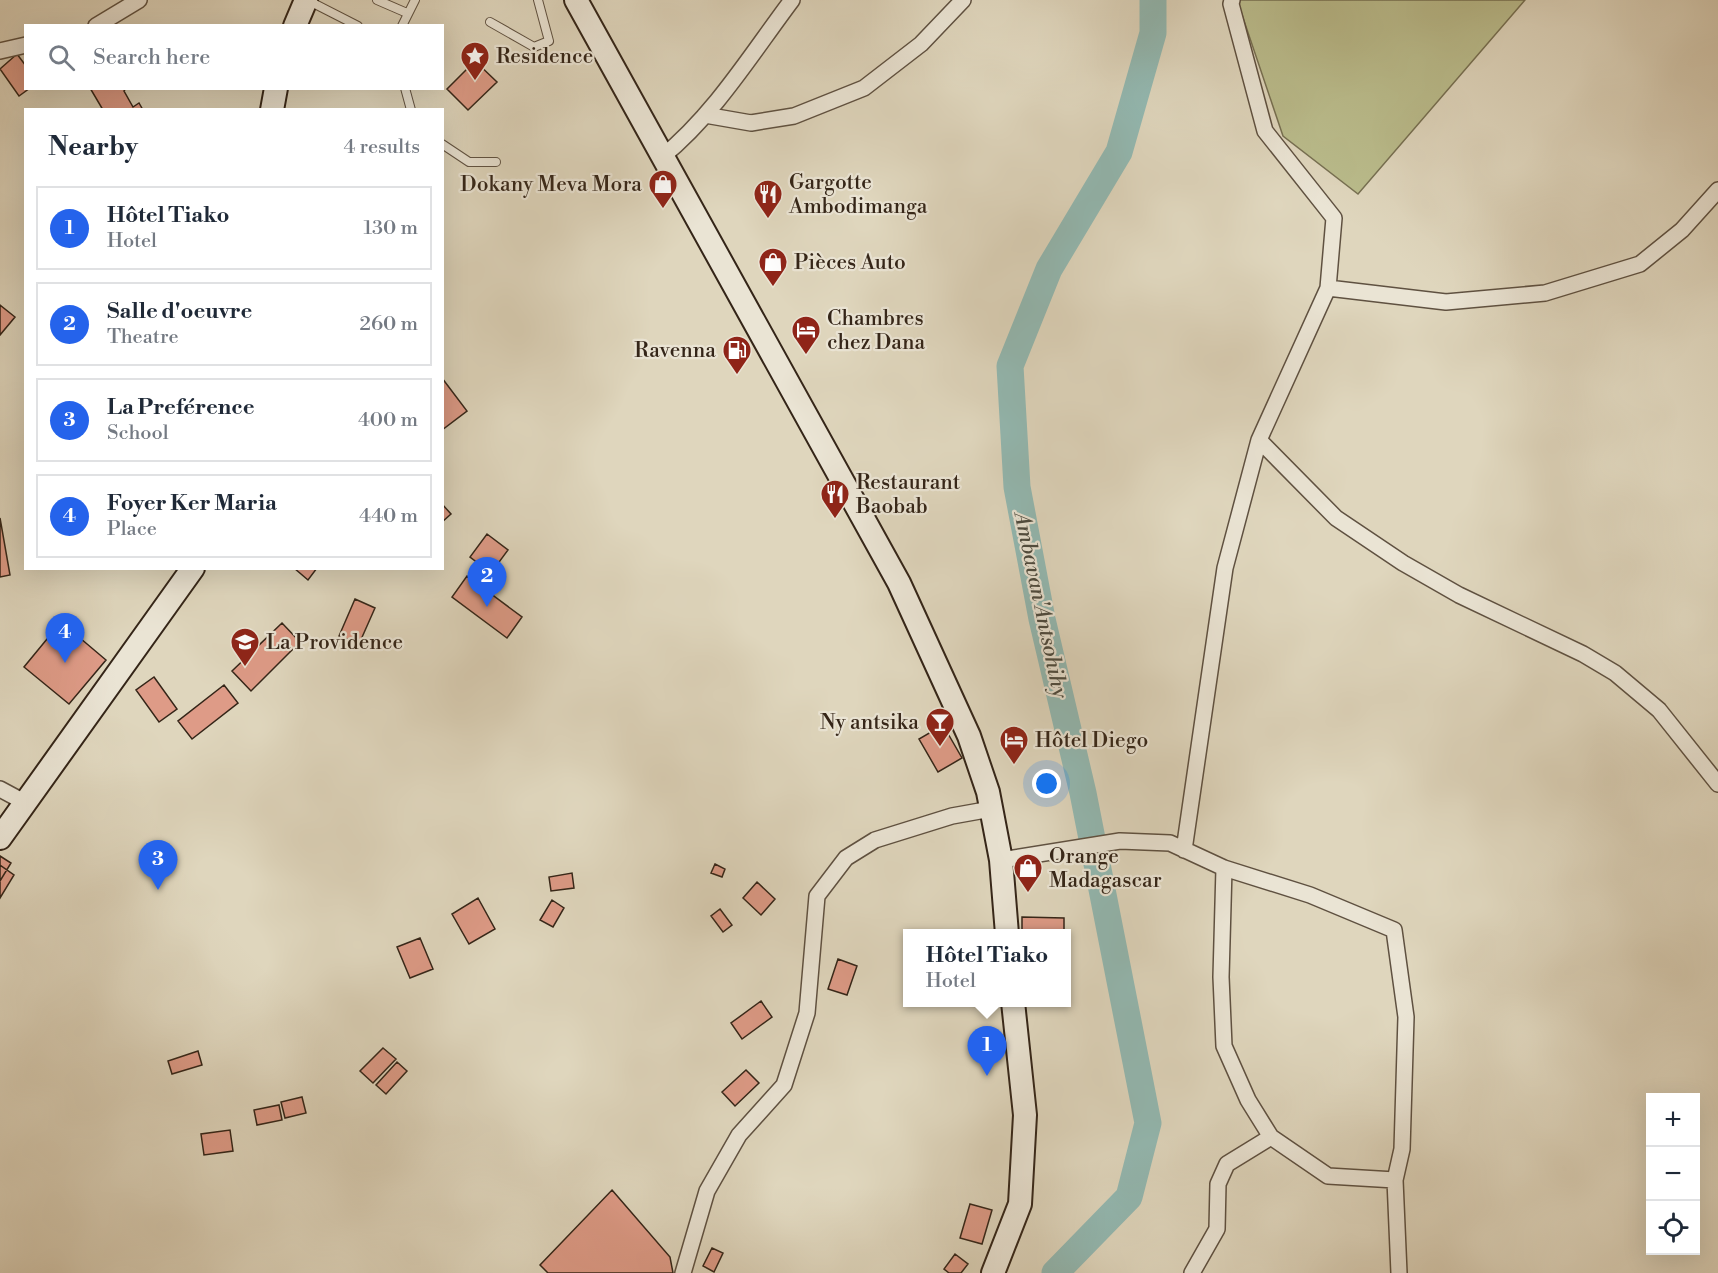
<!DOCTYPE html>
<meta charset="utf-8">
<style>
:root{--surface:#fff;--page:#f2f2f3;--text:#1f2937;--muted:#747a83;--line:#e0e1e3;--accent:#2563eb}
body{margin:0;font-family:"Libre Bodoni",serif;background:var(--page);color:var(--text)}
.controls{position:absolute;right:18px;bottom:18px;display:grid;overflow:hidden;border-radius:0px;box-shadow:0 6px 24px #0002}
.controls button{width:54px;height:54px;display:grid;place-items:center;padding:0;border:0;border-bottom:2px solid var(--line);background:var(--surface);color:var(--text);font:30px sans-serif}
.you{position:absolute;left:1047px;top:784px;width:21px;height:21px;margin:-15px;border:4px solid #fff;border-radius:50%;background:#1a73e8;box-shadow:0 0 0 9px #1a73e833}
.badge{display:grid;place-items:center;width:39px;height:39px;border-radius:50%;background:var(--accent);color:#fff;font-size:20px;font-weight:700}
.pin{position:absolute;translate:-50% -50px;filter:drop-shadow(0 2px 3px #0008)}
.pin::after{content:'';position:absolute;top:32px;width:21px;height:18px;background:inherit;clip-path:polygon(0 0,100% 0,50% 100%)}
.popup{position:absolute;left:903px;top:929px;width:168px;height:78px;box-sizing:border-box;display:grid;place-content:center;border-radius:0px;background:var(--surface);filter:drop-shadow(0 2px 4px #0005);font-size:20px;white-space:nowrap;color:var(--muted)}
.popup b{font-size:22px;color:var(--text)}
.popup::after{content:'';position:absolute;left:50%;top:100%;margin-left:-12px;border:12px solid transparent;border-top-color:var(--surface)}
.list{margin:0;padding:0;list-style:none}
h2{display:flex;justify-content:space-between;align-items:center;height:78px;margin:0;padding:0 24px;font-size:26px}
h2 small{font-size:20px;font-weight:400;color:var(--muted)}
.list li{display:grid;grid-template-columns:39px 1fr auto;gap:18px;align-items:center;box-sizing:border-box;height:84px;margin:0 12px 12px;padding:0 12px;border:2px solid var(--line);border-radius:0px}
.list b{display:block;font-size:22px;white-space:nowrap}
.list p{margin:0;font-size:20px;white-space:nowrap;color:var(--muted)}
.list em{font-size:20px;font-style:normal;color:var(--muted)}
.icon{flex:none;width:33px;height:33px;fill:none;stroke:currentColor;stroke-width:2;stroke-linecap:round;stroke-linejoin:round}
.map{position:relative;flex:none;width:1718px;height:1273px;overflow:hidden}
.search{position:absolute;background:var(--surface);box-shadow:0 6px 24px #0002;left:24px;top:24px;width:420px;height:66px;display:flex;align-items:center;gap:15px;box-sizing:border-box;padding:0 21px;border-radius:0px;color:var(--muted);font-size:22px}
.panel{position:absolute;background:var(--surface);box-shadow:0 6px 24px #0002;left:24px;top:108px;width:420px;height:462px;border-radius:0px}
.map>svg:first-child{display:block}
.green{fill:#babc8c;stroke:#777052;stroke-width:1.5}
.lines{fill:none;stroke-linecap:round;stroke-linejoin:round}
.river{stroke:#93b9b2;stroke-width:27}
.building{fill:#de9b87;stroke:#342518;stroke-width:1.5}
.lane-casing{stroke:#5f5141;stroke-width:10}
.street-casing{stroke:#5f5141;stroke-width:18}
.secondary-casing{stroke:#342518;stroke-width:26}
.lane{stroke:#eae4d4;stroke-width:8}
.street{stroke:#eae4d4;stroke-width:15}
.secondary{stroke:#eae4d4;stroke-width:22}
.labels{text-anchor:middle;stroke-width:4.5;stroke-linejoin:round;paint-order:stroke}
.poi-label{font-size:21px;fill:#342518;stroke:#eae4d4;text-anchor:start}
.water-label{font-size:22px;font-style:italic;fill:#4c4a3e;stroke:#eae4d4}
</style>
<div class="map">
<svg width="1718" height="1273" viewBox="0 0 1718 1273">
<rect width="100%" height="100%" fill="#dfd6bd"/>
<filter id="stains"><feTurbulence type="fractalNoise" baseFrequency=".00333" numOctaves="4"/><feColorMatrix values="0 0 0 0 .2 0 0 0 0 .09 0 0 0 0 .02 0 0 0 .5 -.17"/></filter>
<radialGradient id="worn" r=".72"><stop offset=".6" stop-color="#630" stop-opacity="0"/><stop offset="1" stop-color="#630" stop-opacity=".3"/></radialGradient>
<path class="green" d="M1237,0H1525L1358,194L1283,136Z"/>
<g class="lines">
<path class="river" d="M1055,1273L1129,1197L1148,1123L1083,793L1042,619L1017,487L1010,366L1049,269L1119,152L1153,33V0"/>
</g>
<path class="building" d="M17,54L26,66V88H30L19,96L0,69Z
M475,61L497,82L468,110L447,89Z
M90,88H126L124,91L133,107L139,103L143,110H103Z
M0,305L15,317L0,335Z
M442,378L467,411L442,430Z
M442,504L451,514L442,522Z
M0,518L10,575L0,577Z
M487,534L508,550L491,573L470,557Z
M294,568H317L308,580Z
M467,576L522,617L507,638L452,597Z
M355,599L375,608L359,644L339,636Z
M61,622L106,660L69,704L24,667Z
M282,623L300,642L251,691L232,671Z
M154,677L177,709L159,722L136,690Z
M224,685L238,703L192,739L178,721Z
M943,725L962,758L938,772L919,739Z
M0,856L11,863L0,881Z
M715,864L725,869L722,877L711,873Z
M0,865L14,875L0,898Z
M572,873L574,888L551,891L549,877Z
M757,882L775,899L761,915L743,898Z
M478,898L495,929L469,944L452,914Z
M552,900L564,908L553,927L540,920Z
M720,909L732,925L723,932L711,916Z
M1022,917L1064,918V934H1022Z
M420,938L433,969L410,978L397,947Z
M838,959L857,966L847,995L828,989Z
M761,1001L772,1017L742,1039L731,1023Z
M383,1048L396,1059L373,1083L360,1071Z
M198,1051L202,1065L172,1074L168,1061Z
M397,1062L407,1071L386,1094L376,1085Z
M746,1070L759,1083L735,1106L722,1092Z
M302,1097L306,1113L285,1118L281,1102Z
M279,1105L282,1120L257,1125L254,1110Z
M230,1130L233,1151L204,1155L201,1134Z
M612,1190L670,1257L673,1273H548L540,1265Z
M970,1204L992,1210L982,1244L960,1238Z
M712,1248L723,1253L714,1272L703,1266Z
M955,1254L968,1264L961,1273H949L944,1269Z"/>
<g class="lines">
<g class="lane-casing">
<path id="lane" d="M377,0L407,13
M309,1L358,26
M490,22L534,47L549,41L538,0
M402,26L415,0
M405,88L411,110
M442,144L469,162H496"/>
</g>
<g class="street-casing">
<path id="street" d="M96,26L139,0
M0,51L26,45
M705,115L751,123L794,116L864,88L921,44L963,0
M662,157C715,114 752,53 792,0
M1328,288L1446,302L1545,293L1640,264L1682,230L1718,190
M1259,440L1336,518L1403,563L1459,595L1583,654L1615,673L1659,710L1718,784
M0,789L26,803
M1184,850L1225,568L1259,440L1328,288L1334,218L1265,131L1231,4L1232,0
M1001,860L1120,841L1170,843L1224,868L1310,895L1394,930L1406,1017L1402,1149L1395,1180
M1224,868L1221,977L1224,1046L1248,1100L1271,1137L1328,1176L1395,1180L1399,1273
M683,1273L707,1191L739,1135L784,1085L807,1013L817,896L846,858L875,840L952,816L991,809
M1192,1273L1217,1229L1218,1184L1227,1164L1271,1137"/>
</g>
<g class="secondary-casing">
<path id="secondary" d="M576,0L899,583L969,736L988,792L1001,860L1007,934
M295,26L306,0
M272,110L276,88
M0,838L193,568
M993,1273L1020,1204L1025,1115L1013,1002"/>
</g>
<use href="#lane" class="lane"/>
<use href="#street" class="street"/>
<use href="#secondary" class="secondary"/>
</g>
<defs>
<g id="sight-pin" transform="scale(1.5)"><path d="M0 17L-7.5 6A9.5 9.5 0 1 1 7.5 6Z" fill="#8f2418" stroke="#eae4d4"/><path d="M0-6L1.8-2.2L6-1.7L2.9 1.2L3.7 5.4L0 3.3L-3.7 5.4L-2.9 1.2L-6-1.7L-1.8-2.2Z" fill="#fff"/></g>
<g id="shop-pin" transform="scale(1.5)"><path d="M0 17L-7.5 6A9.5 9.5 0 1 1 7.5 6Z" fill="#8f2418" stroke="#eae4d4"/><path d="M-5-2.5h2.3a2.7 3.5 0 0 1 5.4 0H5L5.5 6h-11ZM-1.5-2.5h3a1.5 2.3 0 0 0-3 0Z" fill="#fff"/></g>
<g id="restaurant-pin" transform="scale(1.5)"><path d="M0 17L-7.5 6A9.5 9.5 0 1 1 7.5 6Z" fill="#8f2418" stroke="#eae4d4"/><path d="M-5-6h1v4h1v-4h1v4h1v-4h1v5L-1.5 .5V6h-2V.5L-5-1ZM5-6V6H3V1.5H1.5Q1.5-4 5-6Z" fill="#fff"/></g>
<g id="hotel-pin" transform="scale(1.5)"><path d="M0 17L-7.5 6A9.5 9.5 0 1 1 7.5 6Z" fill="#8f2418" stroke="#eae4d4"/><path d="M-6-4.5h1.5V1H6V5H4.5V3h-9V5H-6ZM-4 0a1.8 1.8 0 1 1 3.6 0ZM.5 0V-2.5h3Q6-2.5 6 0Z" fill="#fff"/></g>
<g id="fuel-pin" transform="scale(1.5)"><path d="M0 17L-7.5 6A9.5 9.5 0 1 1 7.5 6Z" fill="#8f2418" stroke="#eae4d4"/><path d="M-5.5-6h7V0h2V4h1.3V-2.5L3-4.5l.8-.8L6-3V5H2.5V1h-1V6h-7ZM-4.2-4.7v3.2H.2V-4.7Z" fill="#fff"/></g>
<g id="school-pin" transform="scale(1.5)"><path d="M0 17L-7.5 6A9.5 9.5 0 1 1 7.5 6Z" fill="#8f2418" stroke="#eae4d4"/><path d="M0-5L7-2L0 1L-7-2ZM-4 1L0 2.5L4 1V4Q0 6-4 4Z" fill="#fff"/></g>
<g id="bar-pin" transform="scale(1.5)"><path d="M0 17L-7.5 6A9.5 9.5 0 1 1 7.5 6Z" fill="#8f2418" stroke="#eae4d4"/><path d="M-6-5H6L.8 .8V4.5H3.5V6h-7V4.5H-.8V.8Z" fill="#fff"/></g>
</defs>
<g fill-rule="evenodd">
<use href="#sight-pin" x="475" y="56"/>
<use href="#shop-pin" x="663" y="184"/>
<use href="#restaurant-pin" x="768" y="194"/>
<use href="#shop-pin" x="773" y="262"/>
<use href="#hotel-pin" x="806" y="330"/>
<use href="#fuel-pin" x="737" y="350"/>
<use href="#restaurant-pin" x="835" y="494"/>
<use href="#school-pin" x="245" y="642"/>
<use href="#bar-pin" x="940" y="722"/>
<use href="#hotel-pin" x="1014" y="740"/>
<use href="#shop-pin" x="1028" y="868"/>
</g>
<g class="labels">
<g class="poi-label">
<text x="496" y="63">Residence</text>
<text x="789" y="189">Gargotte<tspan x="789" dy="24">Ambodimanga</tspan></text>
<text x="642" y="191" text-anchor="end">Dokany Meva Mora</text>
<text x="794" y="269">Pièces Auto</text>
<text x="827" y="325">Chambres<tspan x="827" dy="24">chez Dana</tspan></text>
<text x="716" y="357" text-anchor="end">Ravenna</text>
<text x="856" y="489">Restaurant<tspan x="856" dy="24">Baobab</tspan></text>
<text x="266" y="649">La Providence</text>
<text x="919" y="729" text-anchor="end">Ny antsika</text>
<text x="1035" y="747">Hôtel Diego</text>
<text x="1049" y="863">Orange<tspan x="1049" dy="24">Madagascar</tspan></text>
</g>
<g class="water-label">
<text transform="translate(1042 605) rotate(78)" y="8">Ambavan'Antsohihy</text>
</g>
</g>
<rect width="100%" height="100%" filter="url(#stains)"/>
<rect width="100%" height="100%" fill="url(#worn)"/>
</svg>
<div class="controls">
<button>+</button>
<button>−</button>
<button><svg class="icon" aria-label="locate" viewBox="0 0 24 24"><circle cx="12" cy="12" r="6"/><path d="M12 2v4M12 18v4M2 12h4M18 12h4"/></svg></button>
</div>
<div class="you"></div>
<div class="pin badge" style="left:987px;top:1076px">1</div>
<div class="popup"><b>Hôtel Tiako</b>Hotel</div>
<div class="pin badge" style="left:487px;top:607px">2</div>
<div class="pin badge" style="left:158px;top:890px">3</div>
<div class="pin badge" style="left:65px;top:663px">4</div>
<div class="search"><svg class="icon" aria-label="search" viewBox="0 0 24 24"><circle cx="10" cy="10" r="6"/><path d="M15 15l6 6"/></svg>Search here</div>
<section class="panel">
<h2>Nearby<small>4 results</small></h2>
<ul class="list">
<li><span class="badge">1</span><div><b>Hôtel Tiako</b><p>Hotel</p></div><em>130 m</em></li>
<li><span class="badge">2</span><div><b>Salle d'oeuvre</b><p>Theatre</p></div><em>260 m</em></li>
<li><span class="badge">3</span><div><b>La Preférence</b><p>School</p></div><em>400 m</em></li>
<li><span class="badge">4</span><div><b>Foyer Ker Maria</b><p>Place</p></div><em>440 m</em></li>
</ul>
</section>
</div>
